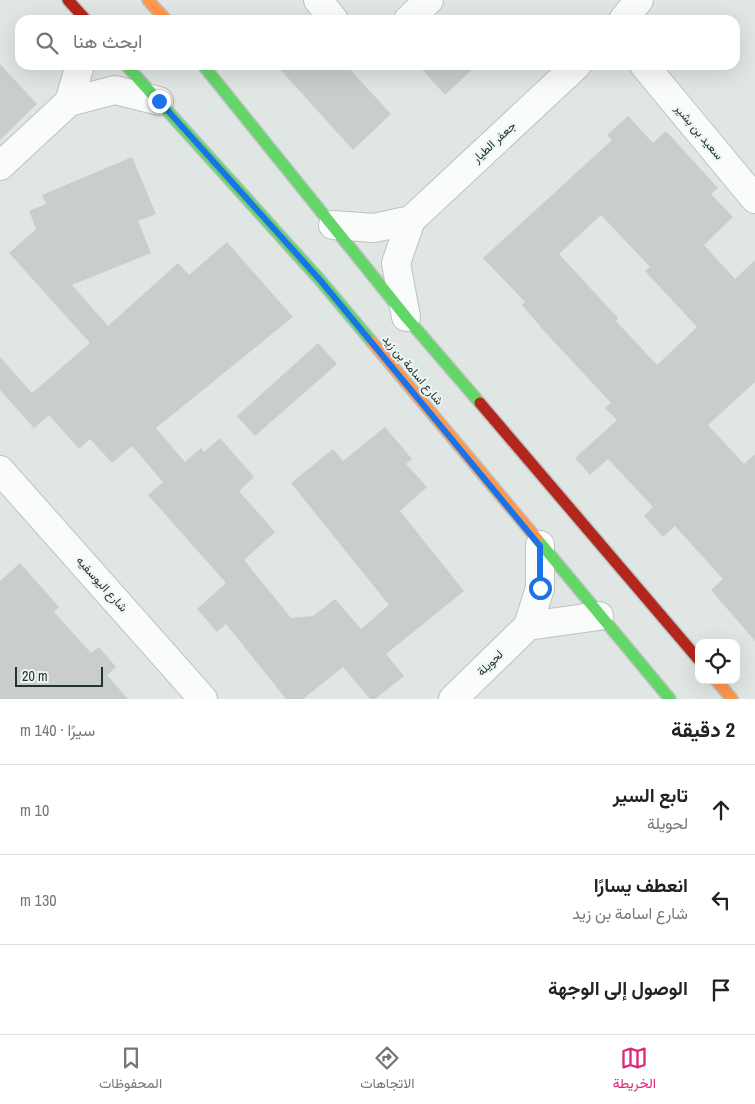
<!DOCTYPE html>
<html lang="ar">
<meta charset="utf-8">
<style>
:root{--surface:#fff;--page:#f2f2f2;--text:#222;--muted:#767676;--line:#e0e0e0;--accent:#db2777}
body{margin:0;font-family:"Archivo Narrow",Vazirmatn,sans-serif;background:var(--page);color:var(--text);direction:rtl}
.controls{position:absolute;right:15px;bottom:15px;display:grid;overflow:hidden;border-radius:10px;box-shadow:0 5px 20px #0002}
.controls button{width:45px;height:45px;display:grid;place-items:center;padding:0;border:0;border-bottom:1px solid var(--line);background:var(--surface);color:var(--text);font:25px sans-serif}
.scale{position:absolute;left:15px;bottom:12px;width:88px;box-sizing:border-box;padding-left:5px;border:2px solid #213632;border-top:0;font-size:14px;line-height:18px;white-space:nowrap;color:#213632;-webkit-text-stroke:4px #eef5f2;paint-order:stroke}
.stop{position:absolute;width:15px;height:15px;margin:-11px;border:4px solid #1a73e8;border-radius:50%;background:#fff}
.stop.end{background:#1a73e8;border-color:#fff;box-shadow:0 1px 5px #0008}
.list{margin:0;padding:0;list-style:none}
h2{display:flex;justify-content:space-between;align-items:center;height:65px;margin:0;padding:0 20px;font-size:21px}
h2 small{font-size:16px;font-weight:400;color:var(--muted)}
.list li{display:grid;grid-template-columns:32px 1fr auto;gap:15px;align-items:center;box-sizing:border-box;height:90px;padding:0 20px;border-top:1px solid var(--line)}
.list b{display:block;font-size:19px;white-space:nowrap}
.list p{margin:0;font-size:16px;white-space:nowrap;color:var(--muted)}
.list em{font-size:16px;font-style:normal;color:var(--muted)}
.icon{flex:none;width:28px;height:28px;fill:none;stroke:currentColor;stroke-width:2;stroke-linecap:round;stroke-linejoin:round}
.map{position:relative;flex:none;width:755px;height:699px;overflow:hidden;direction:ltr}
.search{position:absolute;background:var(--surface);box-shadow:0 5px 20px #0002;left:15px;right:15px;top:15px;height:55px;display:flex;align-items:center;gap:12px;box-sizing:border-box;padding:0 18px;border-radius:15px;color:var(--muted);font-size:19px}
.sheet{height:335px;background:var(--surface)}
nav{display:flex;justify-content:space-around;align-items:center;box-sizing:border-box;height:70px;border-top:1px solid var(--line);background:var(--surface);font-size:14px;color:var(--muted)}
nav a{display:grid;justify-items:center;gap:2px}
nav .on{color:var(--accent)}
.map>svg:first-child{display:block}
.building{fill:#c9cecc;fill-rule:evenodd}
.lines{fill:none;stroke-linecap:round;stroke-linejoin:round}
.street-casing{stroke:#bdc3c0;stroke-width:30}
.fast-casing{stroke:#bdc3c1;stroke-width:14}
.slow-casing{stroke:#bdc3c1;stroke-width:14}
.jam-casing{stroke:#bdc3c1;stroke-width:14}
.street{stroke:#fafbfb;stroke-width:28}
.fast{stroke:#63d668;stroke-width:11}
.slow{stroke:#ff974d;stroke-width:11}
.jam{stroke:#b3261e;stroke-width:11}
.route{stroke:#1a73e8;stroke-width:6}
.labels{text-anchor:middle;stroke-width:4;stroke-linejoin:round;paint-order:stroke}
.street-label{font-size:12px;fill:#213632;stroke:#eef5f2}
</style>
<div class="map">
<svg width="755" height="699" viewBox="0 0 755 699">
<rect width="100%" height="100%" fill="#e0e6e3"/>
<path class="building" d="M0,64L37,104L0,140Z
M276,65H346L391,114L353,150Z
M418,65H477L445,95Z
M628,116L653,143L666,131L718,188L711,194L733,217L704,245L735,279L755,260V382L708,425L744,464L755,454V641L711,590L723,579L675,526L663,537L644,516L653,507L608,459L590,475L575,458L617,420L605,408L611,403L544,331L522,305L525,302L483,258L612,140L607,135ZM601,215L650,267L645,271L697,327L657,365L616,321L618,318L559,254Z
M132,157L156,214L138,221L151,253L72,285L108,326L178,263L189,275L227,242L293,317L156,428L185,462L201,448L204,452L220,438L254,477L239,491L275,532L244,560L291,618L313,616L335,599L361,629L389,605L291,483L333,449L343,461L385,427L412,459L406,464L427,487L400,511L464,591L386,654L404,676L375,699H370L343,667L303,699H286L226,624L217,632L197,609L226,583L148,495L163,482L132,446L112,463L90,439L79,449L49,415L34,428L0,390V357L32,393L90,343L9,253L36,229L29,211L46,204L42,195Z
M318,343L337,364L255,436L237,416Z
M20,563L59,607L54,612L91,653L99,647L116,667L107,675L128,699H0V581Z"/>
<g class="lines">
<g class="street-casing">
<path id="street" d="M318,0L334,20
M408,20L429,0
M623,20L639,0
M644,65L755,199
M69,102L80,65
M0,166L69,102L115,90L159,101
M333,225L374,228L411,220
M406,317L396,263L411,220L577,65
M0,470L203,699
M528,626L599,616
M453,699L528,626L540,588V545"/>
</g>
<g class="fast-casing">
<path id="fast" d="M126,65L320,280L372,342
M203,65L406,317L480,403
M537,539L670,699"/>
</g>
<g class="slow-casing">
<path id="slow" d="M148,0L166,20
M372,342L537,539
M716,680L732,699"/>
</g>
<g class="jam-casing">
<path id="jam" d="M68,0L86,20
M480,403L699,660"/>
</g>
<use href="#street" class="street"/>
<use href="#fast" class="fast"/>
<use href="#slow" class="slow"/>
<use href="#jam" class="jam"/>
</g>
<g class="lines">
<path class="route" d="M159,101L320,280L540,546V588"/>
</g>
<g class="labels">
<g class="street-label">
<text transform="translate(699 132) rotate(50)" y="4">سعيد بن بشير</text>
<text transform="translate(494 142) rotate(-43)" y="4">جعفر الطيار</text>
<text transform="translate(413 370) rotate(50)" y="4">شارع اسامة بن زيد</text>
<text transform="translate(102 584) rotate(48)" y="4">شارع اليوسفيه</text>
<text transform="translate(490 663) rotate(-44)" y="4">لحويلة</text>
</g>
</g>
</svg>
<div class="controls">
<button><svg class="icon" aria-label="locate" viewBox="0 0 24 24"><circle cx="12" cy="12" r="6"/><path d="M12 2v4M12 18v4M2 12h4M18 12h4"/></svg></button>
</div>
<div class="scale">20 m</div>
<div class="stop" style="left:540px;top:588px"></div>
<div class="stop end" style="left:159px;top:101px"></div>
<div class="search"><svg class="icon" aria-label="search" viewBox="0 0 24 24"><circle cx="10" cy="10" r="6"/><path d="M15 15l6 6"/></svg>ابحث هنا</div>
</div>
<section class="sheet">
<h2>2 دقيقة<small>سيرًا · 140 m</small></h2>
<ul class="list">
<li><svg class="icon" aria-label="ahead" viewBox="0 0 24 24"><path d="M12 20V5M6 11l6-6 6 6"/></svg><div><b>تابع السير</b><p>لحويلة</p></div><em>10 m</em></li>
<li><svg class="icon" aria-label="left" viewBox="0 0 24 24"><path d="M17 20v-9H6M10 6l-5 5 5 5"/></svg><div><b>انعطف يسارًا</b><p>شارع اسامة بن زيد</p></div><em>130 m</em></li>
<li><svg class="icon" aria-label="arrive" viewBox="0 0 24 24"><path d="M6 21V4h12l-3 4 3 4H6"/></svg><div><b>الوصول إلى الوجهة</b></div></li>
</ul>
</section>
<nav>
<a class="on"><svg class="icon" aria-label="map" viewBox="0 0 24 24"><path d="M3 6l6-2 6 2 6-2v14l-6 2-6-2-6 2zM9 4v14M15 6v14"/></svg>الخريطة</a>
<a><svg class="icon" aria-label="directions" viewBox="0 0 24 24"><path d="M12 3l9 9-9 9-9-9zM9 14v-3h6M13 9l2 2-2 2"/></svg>الاتجاهات</a>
<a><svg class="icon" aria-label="saved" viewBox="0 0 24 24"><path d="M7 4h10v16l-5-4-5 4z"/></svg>المحفوظات</a>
</nav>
